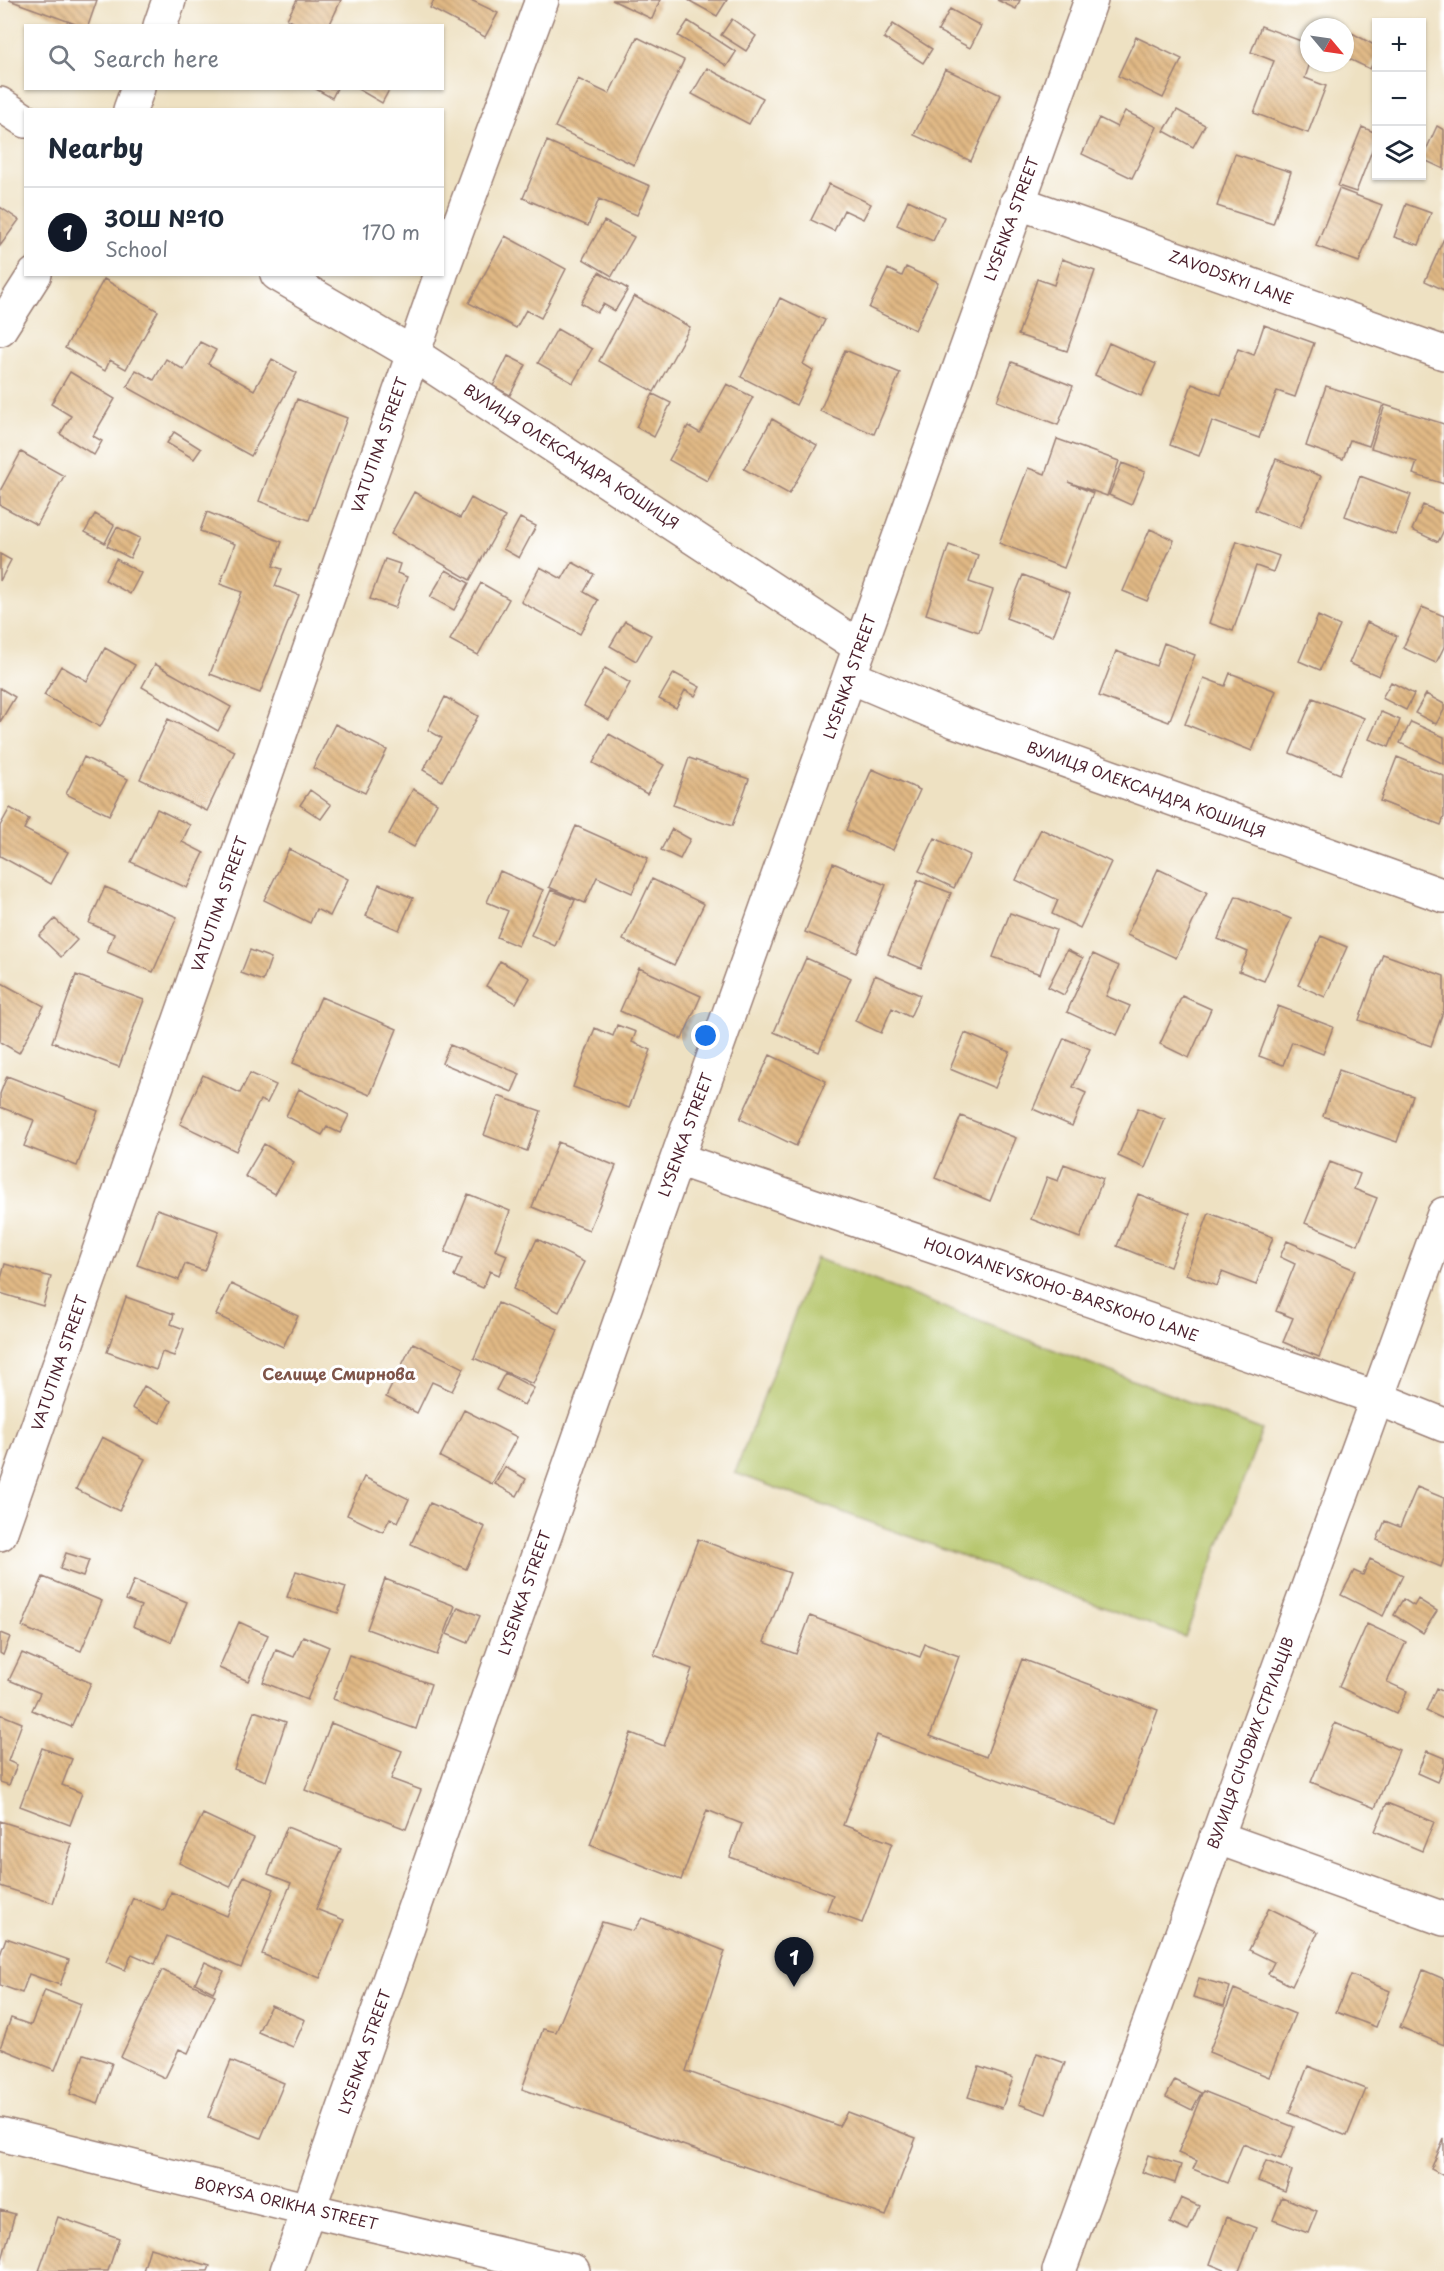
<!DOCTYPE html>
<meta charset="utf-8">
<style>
:root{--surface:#fff;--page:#f6f6f7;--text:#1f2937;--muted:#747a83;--line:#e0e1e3;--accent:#111827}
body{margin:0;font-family:"Playpen Sans",sans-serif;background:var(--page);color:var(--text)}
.controls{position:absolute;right:18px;top:18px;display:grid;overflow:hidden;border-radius:0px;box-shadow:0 2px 4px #0004}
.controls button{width:54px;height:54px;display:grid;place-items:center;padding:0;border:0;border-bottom:2px solid var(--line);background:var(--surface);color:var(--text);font:30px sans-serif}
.compass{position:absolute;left:1300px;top:18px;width:54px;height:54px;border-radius:50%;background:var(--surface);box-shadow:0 2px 4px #0004;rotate:119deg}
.you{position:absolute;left:706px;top:1036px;width:21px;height:21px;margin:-15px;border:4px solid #fff;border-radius:50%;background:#1a73e8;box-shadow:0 0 0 9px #1a73e833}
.badge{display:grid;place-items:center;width:39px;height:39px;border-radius:50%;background:var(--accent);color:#fff;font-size:20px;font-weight:700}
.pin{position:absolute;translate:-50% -50px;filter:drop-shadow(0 2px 3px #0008)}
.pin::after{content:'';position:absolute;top:32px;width:21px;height:18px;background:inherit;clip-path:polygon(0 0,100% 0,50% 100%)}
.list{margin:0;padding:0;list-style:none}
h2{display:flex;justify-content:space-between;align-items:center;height:78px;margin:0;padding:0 24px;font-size:26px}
h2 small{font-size:20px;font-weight:400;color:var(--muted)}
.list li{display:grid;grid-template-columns:39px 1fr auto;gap:18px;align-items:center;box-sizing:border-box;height:90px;padding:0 24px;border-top:2px solid var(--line)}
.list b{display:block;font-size:22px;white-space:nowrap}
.list p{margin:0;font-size:20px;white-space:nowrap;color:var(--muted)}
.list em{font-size:20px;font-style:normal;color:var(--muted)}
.icon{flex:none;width:33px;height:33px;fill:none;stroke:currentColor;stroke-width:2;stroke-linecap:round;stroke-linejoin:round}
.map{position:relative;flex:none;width:1444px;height:2271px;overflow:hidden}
.search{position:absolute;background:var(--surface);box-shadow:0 2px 4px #0004;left:24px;top:24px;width:420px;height:66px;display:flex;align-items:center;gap:15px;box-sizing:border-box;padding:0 21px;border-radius:0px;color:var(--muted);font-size:22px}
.panel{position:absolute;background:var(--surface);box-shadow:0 2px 4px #0004;left:24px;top:108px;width:420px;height:168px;border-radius:0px}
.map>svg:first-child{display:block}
.pitch{fill:#b4c467;stroke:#7f7249;stroke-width:1.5}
.building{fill:url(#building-back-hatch)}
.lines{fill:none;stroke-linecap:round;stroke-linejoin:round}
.street-casing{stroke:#9c8076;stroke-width:36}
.street{stroke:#fff;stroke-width:33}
.labels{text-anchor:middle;stroke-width:6;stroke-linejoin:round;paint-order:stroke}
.street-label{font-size:15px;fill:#4a1f2b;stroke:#fff}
.neighbourhood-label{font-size:16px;font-weight:bold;fill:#7f554a;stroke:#fff}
</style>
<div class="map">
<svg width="1444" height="2271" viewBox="0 0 1444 2271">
<defs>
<pattern id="building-back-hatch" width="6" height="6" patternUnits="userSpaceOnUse" patternTransform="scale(1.5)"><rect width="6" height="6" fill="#e1b985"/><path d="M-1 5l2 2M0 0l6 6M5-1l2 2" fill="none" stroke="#b8966d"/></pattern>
</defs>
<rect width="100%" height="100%" fill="#fff"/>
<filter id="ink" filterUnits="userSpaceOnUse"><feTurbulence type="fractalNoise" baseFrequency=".0167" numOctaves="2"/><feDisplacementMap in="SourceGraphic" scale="12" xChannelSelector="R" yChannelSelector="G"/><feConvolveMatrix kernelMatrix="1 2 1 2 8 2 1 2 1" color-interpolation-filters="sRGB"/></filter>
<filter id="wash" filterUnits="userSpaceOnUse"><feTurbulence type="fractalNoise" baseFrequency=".008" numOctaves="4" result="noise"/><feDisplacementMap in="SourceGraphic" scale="24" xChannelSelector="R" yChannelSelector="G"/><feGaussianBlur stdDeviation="1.35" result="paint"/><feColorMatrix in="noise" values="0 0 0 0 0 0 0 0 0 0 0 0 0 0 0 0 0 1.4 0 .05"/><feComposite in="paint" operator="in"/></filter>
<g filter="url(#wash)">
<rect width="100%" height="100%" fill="#eee1c2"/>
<path class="pitch" d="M816,1258L1262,1430L1185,1637L735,1473Z"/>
<g id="blocks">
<path class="building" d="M9,0H97L88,26H81Z
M297,0H341L329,26H301L287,19Z
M434,0H471L498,13L485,37L430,8Z
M612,0H660L652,19Z
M688,0H727L717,16Z
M997,0H1020L1016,9Z
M950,9L981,26L970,48L938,31Z
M732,19L756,36L746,51L721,35Z
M688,21L736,52L727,66L678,36Z
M893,24L932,49L923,63L884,38Z
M1261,26L1309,44L1310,63L1305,78L1326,86L1308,133L1254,113L1274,61L1251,52Z
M1352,33L1376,46V56L1370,69L1345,57V46Z
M637,37L684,60L634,165L555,127L578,79L609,94Z
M1136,37L1182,59L1163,98L1118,76Z
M707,68L763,98L749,124L692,94Z
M945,69L1001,95L971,161L914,135Z
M314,88H337L332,98Z
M356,88H390L382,103Z
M1177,110L1205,125L1193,147L1164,131Z
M1125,111L1157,127L1132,178L1082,154L1099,118L1117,127Z
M1437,126L1444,130V169L1422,159Z
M1362,127L1376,133V140L1356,192L1338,186Z
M547,141L650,186L637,215L599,199L588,226L523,198Z
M1235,154L1291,172L1273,224L1217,206Z
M829,184L871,204L863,219L844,210L834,231L811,220Z
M1339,189L1382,205L1359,262L1316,246Z
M908,200L944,217L933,241L897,225Z
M1406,204L1431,213L1419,245L1394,237Z
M0,207L19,220L0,246Z
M604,221L634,237L612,276L583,259Z
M505,236L566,269L541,318L526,310L516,328L469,303Z
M1444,238V290L1425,281Z
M1062,259L1095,271L1067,351L1018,335L1037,279L1054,285Z
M906,267L938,282L915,330L869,308L888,269L902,276Z
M599,272L628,289L615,311L603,304L597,313L581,303Z
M104,279L158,311L126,369L110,360L105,371L65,348Z
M634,296L690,327L654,392L599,361Z
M780,298L825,320L803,364L813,370L796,405L741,377Z
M1264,325L1314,343L1295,397L1277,391L1259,438L1212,421L1199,456L1170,445L1192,384L1221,395L1238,349L1254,355Z
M557,329L592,349L573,383L538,363Z
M200,342L216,350L208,364L254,390L272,359L297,373L251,456L127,387L136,370L154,380L166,359L184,370Z
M1109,343L1156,364L1141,396L1095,375Z
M845,350L900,373L874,434L820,411Z
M508,356L526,365L510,395L493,386Z
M1012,362L1073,386L1058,425L997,401Z
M70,372L115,399L93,436L102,441L94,455L60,434L71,416L51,404Z
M727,384L753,397L707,481L669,460L688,426L700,433Z
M1326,386L1383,404L1369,446L1350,440L1343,459L1306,446Z
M653,394L671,403L654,437L636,427Z
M297,399L347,418L309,520L259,501Z
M1385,405L1444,424V484L1413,474L1417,462L1371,448Z
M772,419L817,445L789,494L744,469Z
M174,432L201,449L194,459L167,443Z
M1057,439L1119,461L1107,496L1068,482L1093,493L1064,568L999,543L1028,468L1045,474Z
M21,452L64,476L37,525L0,505V491Z
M1276,459L1321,476L1300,528L1255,510Z
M1122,463L1145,472L1131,505L1109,495Z
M1360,476L1411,495L1396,535L1345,516Z
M414,492L460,518L471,498L505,517L470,580L391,534Z
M1423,505L1444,514V530L1438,542L1412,530Z
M207,512L282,542L273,566L282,569L275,586L299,595L260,693L210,674L242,592L220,584L235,544L200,531Z
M95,514L114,525L105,543L85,532Z
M520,518L536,526L519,558L503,549Z
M117,527L140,538L130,558L107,546Z
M1150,529L1174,540L1147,601L1123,591Z
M1237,541L1279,556L1273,572L1256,566L1233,631L1209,623Z
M949,545L978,555L969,582L993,590L979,632L926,614Z
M0,554L11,560L0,581Z
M116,559L141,573L130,594L105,580Z
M385,559L400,564L397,573L407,577L395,608L370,599Z
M572,562L594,574L584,592L598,600L580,634L521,602L540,567L562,579Z
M446,570L469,583L454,610L430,597Z
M1023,575L1070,593L1053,636L1006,618Z
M481,583L509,599L478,655L450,640Z
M1422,607L1444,616V647L1436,663L1403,648Z
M1318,616L1340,626L1320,670L1299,661Z
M625,621L651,635L636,661L610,646Z
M1367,622L1397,636L1379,676L1349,663Z
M1164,643L1195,655L1169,722L1099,696L1116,651L1156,666Z
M105,648L135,665L100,727L44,695L61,666L87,681Z
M155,664L231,707L218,731L142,687Z
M605,668L630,683L609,720L584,706Z
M674,673L700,687L695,696L685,690L676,708L659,699Z
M1230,673L1276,691L1252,751L1185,724L1204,678L1225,686Z
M1391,682L1414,694L1406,710L1382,698Z
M0,688L15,697L0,722Z
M1426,694L1444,704V710L1436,724L1415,713Z
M445,697L478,716L442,781L423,770L442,738L428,730Z
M1313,698L1364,718L1340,774L1290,753Z
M1381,712L1400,720L1389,747L1369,739Z
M168,719L235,751L207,811L140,779Z
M1411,722L1444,737V764L1400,743Z
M335,724L387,750L365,793L313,768Z
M609,734L664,765L647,794L593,763Z
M84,757L128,779L109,815L66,794Z
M1397,757L1444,776V817L1441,825L1380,801Z
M689,758L749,779L732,826L673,805Z
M872,769L920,790L893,850L846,830Z
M413,789L437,803L414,847L389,834Z
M310,790L331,805L321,819L300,805Z
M10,808L29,819L24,829L68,852L51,884L0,856V826Z
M157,809L190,825L182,842L204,853L187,888L131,862Z
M576,826L648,858L632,893L597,877L585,903L549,887Z
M672,829L690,839L680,859L661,850Z
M1041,829L1111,862L1080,928L1052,914L1058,900L1016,880Z
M935,838L970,855L954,888L919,871Z
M289,849L348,879L330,916L316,909L310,923L264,900Z
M833,863L886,885L857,953L805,932Z
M1158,869L1207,892L1176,958L1127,935Z
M500,871L543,890L518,946L497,937L508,911L487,902Z
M652,879L704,904L674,965L623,940Z
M918,880L951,893L921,968L888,954Z
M379,884L413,898L399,930L366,916Z
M105,887L177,917L153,972L107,952L114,934L89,923Z
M551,890L575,900L555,946L531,935Z
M1236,896L1291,919L1264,981L1239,971L1248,952L1218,939Z
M1010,913L1056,930L1040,974L993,957Z
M55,919L77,940L61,957L39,936Z
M1321,936L1347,947L1325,997L1298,985Z
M250,950L271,958L263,981L241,973Z
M1067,950L1083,958L1064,995L1048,987Z
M1093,954L1119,966L1106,996L1130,1006L1117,1035L1067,1012Z
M1383,954L1444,976V1009L1431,1046L1359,1020Z
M806,958L851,978L819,1052L774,1032Z
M500,961L530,978L516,1003L486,986Z
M639,968L701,996L682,1039L620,1011Z
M76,975L144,1000L119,1067L52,1042Z
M875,975L920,995L910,1017L892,1008L881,1033L855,1021Z
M0,982L44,1006L19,1053L0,1042Z
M1182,996L1211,1009L1189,1058L1160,1044Z
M321,997L397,1029L370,1095L293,1063Z
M1278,1006L1333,1027L1323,1054L1292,1042L1283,1065L1259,1056Z
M617,1025L636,1032L632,1042L651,1050L629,1108L573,1087L595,1028L613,1036Z
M965,1033L1010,1052L995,1088L950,1069Z
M1064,1038L1090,1049L1073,1087L1086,1093L1072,1126L1033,1109Z
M450,1045L520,1074L512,1092L442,1063Z
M770,1055L826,1081L796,1146L740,1119Z
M1339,1070L1413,1096L1397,1142L1323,1116Z
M250,1073L276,1085L267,1103L260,1100L236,1151L180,1124L203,1075L240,1093Z
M7,1076L98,1111L77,1166L24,1146L34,1120L0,1107V1094Z
M299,1089L349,1115L340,1133L327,1127L322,1135L286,1116Z
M498,1096L541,1111L527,1151L484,1135Z
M1138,1108L1165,1120L1145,1168L1118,1156Z
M961,1116L1016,1138L990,1201L935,1178Z
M558,1142L616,1166L589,1230L532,1207Z
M264,1144L294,1162L275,1194L245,1176Z
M1330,1162L1360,1174L1354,1189L1377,1198L1358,1245L1305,1223Z
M1064,1164L1103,1179L1080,1238L1031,1219L1047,1177L1058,1181Z
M468,1194L510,1211L495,1250L507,1255L499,1275L490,1271L483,1288L454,1276L462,1258L445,1252Z
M1138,1194L1190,1214L1170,1267L1117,1246Z
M157,1209L219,1231L204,1271L185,1264L179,1280L137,1265Z
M1209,1213L1273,1237L1256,1285L1222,1272L1217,1286L1186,1274Z
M537,1239L584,1262L559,1312L513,1289Z
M1287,1241L1355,1270L1319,1357L1283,1342L1293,1318L1276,1311L1295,1264L1280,1257Z
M5,1264L51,1277L43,1306L0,1293V1282Z
M231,1284L298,1316L283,1347L216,1315Z
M126,1297L174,1314L171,1324L184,1329L174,1356L162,1352L156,1370L107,1352Z
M498,1303L558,1329L533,1384L474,1358Z
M413,1343L464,1368L452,1391L432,1382L417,1413L386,1397Z
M505,1373L534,1388L524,1405L496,1390Z
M144,1386L171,1401L160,1423L132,1408Z
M464,1410L517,1437L492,1484L440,1457Z
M102,1437L145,1459L119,1511L76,1489Z
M505,1467L526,1479L517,1496L495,1484Z
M364,1477L409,1499L398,1522L390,1518L383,1532L347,1515Z
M1417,1487L1444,1498V1558L1441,1567L1377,1540L1385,1521L1400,1527Z
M430,1503L485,1527L466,1569L411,1544Z
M698,1539L790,1573L764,1642L796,1654L810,1616L920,1657L925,1644L959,1656L930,1736L986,1757L1022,1659L1158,1710L1116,1823L877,1735L843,1825L892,1843L862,1923L827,1910L833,1895L730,1857L742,1824L707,1810L681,1880L590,1845L631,1733L664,1746L692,1669L654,1655Z
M66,1553L89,1560L83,1577L60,1569Z
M1370,1559L1403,1575L1383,1616L1341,1595L1354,1571L1363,1575Z
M296,1571L346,1587L338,1613L287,1597Z
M43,1577L102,1601L81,1651L22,1627Z
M385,1579L455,1606L437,1655L367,1629Z
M134,1580L187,1602L171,1642L133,1626L141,1606L126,1600Z
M1403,1599L1414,1606L1418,1599L1437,1611L1423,1633L1394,1615Z
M458,1607L480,1616L468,1643L447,1634Z
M239,1622L268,1635L248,1681L219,1668Z
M1367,1624L1406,1642L1387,1682L1407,1691L1396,1714L1339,1687Z
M0,1633L10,1637L3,1655L0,1653Z
M303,1636L329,1647L307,1700L263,1682L276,1650L294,1657Z
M22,1653L91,1683L71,1727L32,1710L40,1693L9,1680Z
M349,1655L431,1684L416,1729L333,1699Z
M1436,1688L1444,1692V1719L1426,1711Z
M254,1711L286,1722L266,1781L234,1769Z
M0,1714L22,1723L8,1761L17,1765L9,1785L0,1782Z
M331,1723L402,1751L391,1779L421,1790L406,1829L305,1790Z
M1335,1723L1399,1750L1375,1808L1311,1782Z
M42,1748L72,1759L62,1785L82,1793L70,1825L20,1806Z
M1427,1751L1444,1758V1766L1437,1782L1417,1773Z
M1387,1803L1434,1822L1422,1851L1375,1831Z
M203,1814L254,1838L230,1887L179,1863Z
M0,1821L72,1844L53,1903L0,1886Z
M287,1827L341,1849L316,1909L344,1920L320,1978L262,1954L291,1883L268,1874Z
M244,1876L274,1889L241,1968L167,1936L155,1964L132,1954L125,1970L106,1962L133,1898L164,1911L171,1892L227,1916Z
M1269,1908L1318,1932L1292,1986L1268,1974L1274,1962L1249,1950Z
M642,1918L725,1951L686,2071L839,2126L847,2112L916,2138L886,2216L522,2089L543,2029L556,2032L602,1922L633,1931Z
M6,1938L69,1960L60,1985L29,1974L22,1993L0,1985V1955Z
M205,1962L224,1971L213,1992L195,1983Z
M162,1970L215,1995L188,2053L179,2049L165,2078L121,2057Z
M1423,1970L1444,1979V2045L1400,2027Z
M1351,1975L1390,1991L1376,2027L1336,2012Z
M1199,1978L1230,1987L1224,2006L1193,1997Z
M1234,1989L1295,2014L1269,2077L1209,2052Z
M45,1990L81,2004L55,2070L0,2048L11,2018L31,2025Z
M271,2005L305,2020L293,2047L258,2032Z
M1037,2053L1065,2063L1046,2114L1019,2104Z
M84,2054L112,2063L98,2104L70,2094Z
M231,2061L284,2083L261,2138L208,2117Z
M1308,2066L1366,2089L1347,2136L1289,2113Z
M979,2067L1013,2078L1002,2108L968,2097Z
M1175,2080L1201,2093L1192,2110L1166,2097Z
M1203,2091L1294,2127L1281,2159L1243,2144L1227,2183L1193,2169L1197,2161L1178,2153Z
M1444,2139V2176L1431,2169Z
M1148,2155L1181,2165L1175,2183L1142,2172Z
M1266,2161L1292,2171L1285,2191L1258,2181Z
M1282,2197L1317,2211L1308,2233L1273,2220Z
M1181,2198L1199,2206L1188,2231L1170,2223Z
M0,2210L15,2214L1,2263L0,2262Z
M58,2217L119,2238L108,2271H39Z
M1227,2217L1256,2228L1239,2271H1227L1210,2264Z
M150,2248L210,2266L208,2271H143Z"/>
</g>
</g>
<g filter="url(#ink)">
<use href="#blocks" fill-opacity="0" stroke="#9c8076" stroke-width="1.5"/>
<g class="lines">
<g class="street-casing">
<path id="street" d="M160,26L169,0
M0,104L26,121
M130,110L138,88
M1017,202L1444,353
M442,271L542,0
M277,274L412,353L860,647
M0,329L35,274
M851,677L955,721L1444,896
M677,1159L1377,1398L1444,1425
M0,1534L441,274
M1216,1837L1444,1919
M0,2134L309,2210L573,2271
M287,2271L677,1159L1091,0
M1059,2271L1444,1214"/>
</g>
<use href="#street" class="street"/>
</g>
</g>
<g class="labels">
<g class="street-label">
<text transform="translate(1012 219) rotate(-70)" y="5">LYSENKA STREET</text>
<text transform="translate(1231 278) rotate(20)" y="5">ZAVODSKYI LANE</text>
<text transform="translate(380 445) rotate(-71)" y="5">VATUTINA STREET</text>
<text transform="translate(571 457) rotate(33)" y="5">ВУЛИЦЯ ОЛЕКСАНДРА КОШИЦЯ</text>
<text transform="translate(850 677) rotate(-71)" y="5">LYSENKA STREET</text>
<text transform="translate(1146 790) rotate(20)" y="5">ВУЛИЦЯ ОЛЕКСАНДРА КОШИЦЯ</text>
<text transform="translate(220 904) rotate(-71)" y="5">VATUTINA STREET</text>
<text transform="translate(686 1135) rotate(-70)" y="5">LYSENKA STREET</text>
<text transform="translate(1061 1290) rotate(19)" y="5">HOLOVANEVSKOHO-BARSKOHO LANE</text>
<text transform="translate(60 1363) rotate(-71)" y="5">VATUTINA STREET</text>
<text transform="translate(525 1593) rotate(-71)" y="5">LYSENKA STREET</text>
<text transform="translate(1251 1743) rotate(-70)" y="5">ВУЛИЦЯ СІЧОВИХ СТРІЛЬЦІВ</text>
<text transform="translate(365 2052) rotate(-71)" y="5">LYSENKA STREET</text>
<text transform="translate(286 2204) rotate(13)" y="5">BORYSA ORIKHA STREET</text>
</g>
<g class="neighbourhood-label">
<text x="339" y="1380">Селище Смирнова</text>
</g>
</g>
</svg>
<div class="controls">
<button>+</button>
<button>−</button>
<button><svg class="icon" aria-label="layers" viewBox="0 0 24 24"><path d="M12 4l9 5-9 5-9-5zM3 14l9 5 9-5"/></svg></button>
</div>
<svg class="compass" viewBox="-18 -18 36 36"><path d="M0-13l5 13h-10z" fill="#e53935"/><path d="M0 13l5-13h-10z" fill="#747a83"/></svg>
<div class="you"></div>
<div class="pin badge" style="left:794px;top:1987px">1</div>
<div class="search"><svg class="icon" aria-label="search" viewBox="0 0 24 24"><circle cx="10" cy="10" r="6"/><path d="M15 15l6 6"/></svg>Search here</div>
<section class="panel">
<h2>Nearby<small></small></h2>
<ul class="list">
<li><span class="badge">1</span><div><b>ЗОШ №10</b><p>School</p></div><em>170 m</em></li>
</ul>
</section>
</div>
